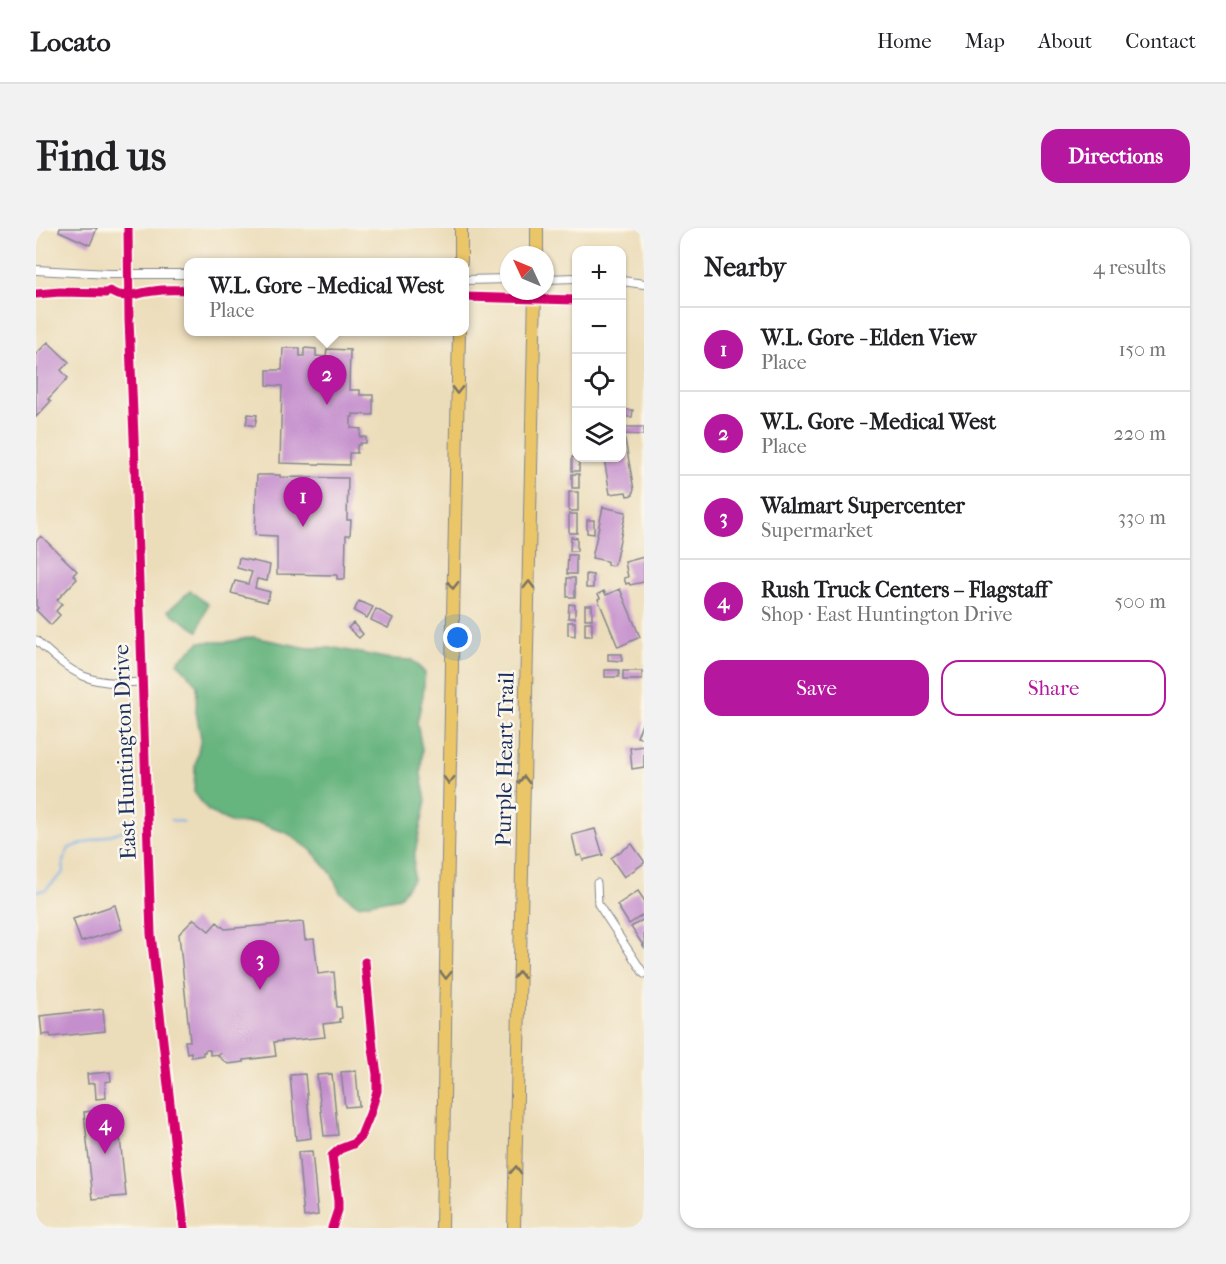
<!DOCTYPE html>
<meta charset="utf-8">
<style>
:root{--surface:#fff;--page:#f2f2f2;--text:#202124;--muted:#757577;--line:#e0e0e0;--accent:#b5179e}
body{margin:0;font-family:"IM FELL French Canon",serif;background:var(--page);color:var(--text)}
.controls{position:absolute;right:18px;top:18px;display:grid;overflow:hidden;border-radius:12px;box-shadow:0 2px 4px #0004}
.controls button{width:54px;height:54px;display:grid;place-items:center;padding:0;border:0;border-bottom:2px solid var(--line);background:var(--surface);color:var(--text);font:30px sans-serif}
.compass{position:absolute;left:464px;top:18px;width:54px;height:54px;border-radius:50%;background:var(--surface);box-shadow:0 2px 4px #0004;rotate:314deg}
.you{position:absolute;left:422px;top:410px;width:21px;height:21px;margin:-15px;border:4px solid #fff;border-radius:50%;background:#1a73e8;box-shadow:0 0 0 9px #1a73e833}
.badge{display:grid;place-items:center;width:39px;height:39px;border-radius:50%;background:var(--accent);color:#fff;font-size:20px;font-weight:700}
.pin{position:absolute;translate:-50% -50px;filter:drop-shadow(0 2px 3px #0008)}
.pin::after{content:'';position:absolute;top:32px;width:21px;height:18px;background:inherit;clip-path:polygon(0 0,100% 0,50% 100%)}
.popup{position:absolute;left:148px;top:30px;width:285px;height:78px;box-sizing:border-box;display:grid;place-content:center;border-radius:12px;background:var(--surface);filter:drop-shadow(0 2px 4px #0005);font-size:20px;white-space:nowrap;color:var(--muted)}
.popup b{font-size:22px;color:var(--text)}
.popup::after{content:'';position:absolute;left:50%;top:100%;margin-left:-12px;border:12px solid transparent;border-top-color:var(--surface)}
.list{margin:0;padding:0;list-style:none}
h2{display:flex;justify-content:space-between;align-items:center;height:78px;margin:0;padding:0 24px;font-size:26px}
h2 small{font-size:20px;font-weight:400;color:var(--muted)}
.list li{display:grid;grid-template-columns:39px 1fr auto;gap:18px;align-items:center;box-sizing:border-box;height:84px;padding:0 24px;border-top:2px solid var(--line)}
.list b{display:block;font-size:22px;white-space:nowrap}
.list p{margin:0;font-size:20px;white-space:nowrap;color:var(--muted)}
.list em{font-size:20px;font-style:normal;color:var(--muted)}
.actions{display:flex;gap:12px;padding:18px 24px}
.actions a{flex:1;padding:14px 0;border:2px solid var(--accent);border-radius:18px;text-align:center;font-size:21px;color:var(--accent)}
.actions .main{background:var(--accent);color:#fff}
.icon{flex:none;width:33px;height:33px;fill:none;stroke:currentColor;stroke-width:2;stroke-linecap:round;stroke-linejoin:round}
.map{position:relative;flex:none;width:608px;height:1000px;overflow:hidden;border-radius:18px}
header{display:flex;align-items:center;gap:36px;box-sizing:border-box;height:84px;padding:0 30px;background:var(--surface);border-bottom:2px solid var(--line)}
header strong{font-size:28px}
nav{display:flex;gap:33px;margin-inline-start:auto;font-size:21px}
.intro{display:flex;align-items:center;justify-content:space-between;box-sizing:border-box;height:144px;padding:0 36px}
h1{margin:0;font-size:42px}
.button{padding:15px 27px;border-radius:18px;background:var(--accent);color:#fff;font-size:21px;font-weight:700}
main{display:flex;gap:36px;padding:0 36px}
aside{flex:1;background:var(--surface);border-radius:18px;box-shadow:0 2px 4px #0004}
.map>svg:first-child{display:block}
.forest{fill:#66b47e;stroke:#40726e;stroke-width:1.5}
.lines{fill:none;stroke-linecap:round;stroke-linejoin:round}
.stream{stroke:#7db0e9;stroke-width:2}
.building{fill:#c58fcd}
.minor-casing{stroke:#84868c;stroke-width:9}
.tertiary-casing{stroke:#84868c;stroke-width:10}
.motorway-casing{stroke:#84868c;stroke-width:14}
.minor{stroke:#fff;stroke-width:7}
.tertiary{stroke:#fff;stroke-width:8}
.motorway{stroke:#ebc669;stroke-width:12}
.cycleway-casing{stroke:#fbf7ec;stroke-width:13}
.cycleway{stroke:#d6006c;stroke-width:9}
.oneway{stroke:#797363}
.labels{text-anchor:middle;stroke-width:5;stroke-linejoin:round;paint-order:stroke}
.street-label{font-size:22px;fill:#1b2f5e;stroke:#fbf7ec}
</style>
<header>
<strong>Locato</strong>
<nav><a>Home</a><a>Map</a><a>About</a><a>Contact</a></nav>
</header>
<div class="intro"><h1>Find us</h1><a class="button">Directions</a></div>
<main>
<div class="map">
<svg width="608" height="1000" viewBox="0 0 608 1000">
<rect width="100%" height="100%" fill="#fbf7ec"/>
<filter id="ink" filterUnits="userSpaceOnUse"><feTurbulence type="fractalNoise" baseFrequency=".0167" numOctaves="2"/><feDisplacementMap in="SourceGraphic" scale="12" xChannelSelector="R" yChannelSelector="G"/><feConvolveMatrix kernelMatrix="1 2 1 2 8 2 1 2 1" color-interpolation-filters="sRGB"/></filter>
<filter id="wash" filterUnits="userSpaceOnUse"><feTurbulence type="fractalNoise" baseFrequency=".008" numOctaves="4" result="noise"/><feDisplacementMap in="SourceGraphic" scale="24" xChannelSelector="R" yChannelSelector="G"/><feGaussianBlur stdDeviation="1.35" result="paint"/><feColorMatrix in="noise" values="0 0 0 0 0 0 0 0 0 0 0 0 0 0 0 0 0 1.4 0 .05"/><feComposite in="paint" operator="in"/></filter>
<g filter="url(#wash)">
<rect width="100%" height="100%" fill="#ecddba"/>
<path class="forest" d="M154,363L172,376L162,403L132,383Z
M217,409L272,420H299L354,431L376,432L389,445L387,467L381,495L386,521L385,547L390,573L378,629L377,651L364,669L322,677L304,664L295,645L275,622L251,605L222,595H196L172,583L158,564L159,538L165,510L160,484L161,457L141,434L164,414H191Z"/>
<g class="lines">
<path class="stream" d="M135,592L148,594
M0,663L9,662L28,644L27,633L33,620L89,602"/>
</g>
<g id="blocks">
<path class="building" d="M24,0H61L54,17L23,3Z
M12,114L33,134L25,142L32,150L12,171L15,173L0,189V126Z
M247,120H264V128H268V120L280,121V128L290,129L291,121L314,122L313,162H324V167H337V187L317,186V189H315V200L325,201L324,209H330V215H324V217H321V225H313V237L244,235L246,158L231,157V142H246Z
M586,182H597L596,189H586Z
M212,186L221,187L219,198L210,196Z
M589,199H608V207L588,206Z
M589,211L598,262L597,263V267L591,268L590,264L574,266L568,230H586V212Z
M536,229L543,230V243H536Z
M536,246H543V260H536Z
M221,247H244V249L312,250L311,292H315L314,307H310L309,351H301V347L241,346V308L219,307Z
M533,264H542V283H533Z
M567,279L590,284L579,335H578L577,338L571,337V333L556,330Z
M533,286H541V305H533Z
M551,292H558V306L551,305Z
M5,308L41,343L37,347L41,351L21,372L26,376L20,383L24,387L15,397L0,382L2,380L0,378V313Z
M535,309L541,310V323H534Z
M532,327H540V346H531Z
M608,329V354L594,357L593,355L590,356L588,350L592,349L589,334Z
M203,330L234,337L231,353L221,351L219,360L234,364L231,374L195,365L199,353L212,356L216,344L201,340Z
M550,346L557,347V360H550Z
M531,350H539V369H531Z
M584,361L604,409L582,419L562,371L564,370L562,366L568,363L570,367Z
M323,373L337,379L331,390L318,383Z
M533,376L539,377V390H532Z
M549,377H556V391H549Z
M340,381L357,390L352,400L335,392Z
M532,394H539V408L532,407Z
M549,394H556V408H549Z
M317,395L327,406L323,410L312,400Z
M572,426H586V433L572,432Z
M569,442H583V449H569Z
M587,443H606V452H587Z
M608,491V511L601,509Z
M608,518V539L596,541L594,520Z
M559,601L567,627L547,632L545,627L541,628L536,607Z
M596,616L608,633V635L588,649L575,630Z
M602,663L608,672V686L593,696L581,677Z
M79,677L86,701L45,714L37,691Z
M158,691L173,703L181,694L189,701L267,694L269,712L278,711L282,746L298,744L301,779H305L306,790L303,791L304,794L287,796L289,809L238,814L240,828L208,832V834L192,836L182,828L184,826L174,827V822H169V824H167V827L155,829V824L151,825L149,813H154L143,706Z
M608,691V719L595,699Z
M67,781L69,803L15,809L14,806L6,807L4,788Z
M320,843L323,878L309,879L305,844Z
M74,844L75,853L69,854L70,870L60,871L59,855L52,856L51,846Z
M269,846L275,910L260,912L254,847Z
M296,846L302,907L288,908L281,847Z
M81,880L90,968L57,971L48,884Z
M276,923L282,987L268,989L262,924Z"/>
</g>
</g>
<g filter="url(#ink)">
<use href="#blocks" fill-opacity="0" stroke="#84868c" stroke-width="1.5"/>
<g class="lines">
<g class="minor-casing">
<path id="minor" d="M0,412C38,448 53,458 106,454
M561,655L562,676L608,746"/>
</g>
<g class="tertiary-casing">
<path id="tertiary" d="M92,0L93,92L98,209L115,706L148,1000
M0,42L73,46H153
M509,51L540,50
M429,52L473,51
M586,53L608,56"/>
</g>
<g class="motorway-casing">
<path id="motorway" d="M501,27V0
M425,34V0
M406,1000L411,674L423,104
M478,1000L499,63"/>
</g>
<use href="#minor" class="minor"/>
<use href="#tertiary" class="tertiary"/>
<use href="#motorway" class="motorway"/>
<g class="cycleway-casing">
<path id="cycleway" d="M92,0L93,92L98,209L115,706L148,1000
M0,66L24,64L70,65L74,63C88,73 103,64 118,63C129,61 141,62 153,62
M429,69L540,72
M296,1000L302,982V973L296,928L304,921L317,916L325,908L334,886L341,863V846L337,821L329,734"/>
</g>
<use href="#cycleway" class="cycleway"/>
</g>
<defs><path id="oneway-chevron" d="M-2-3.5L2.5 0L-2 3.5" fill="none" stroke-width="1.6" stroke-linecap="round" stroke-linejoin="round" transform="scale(1.5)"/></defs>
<g class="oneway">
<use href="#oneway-chevron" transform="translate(421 162) rotate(91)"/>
<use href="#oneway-chevron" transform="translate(417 357) rotate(91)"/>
<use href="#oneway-chevron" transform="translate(493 357) rotate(-89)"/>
<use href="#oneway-chevron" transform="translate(413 552) rotate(91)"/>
<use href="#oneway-chevron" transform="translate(488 552) rotate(-89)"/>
<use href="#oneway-chevron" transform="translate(410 747) rotate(91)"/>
<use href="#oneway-chevron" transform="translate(483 747) rotate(-89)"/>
<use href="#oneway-chevron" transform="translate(480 942) rotate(-88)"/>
</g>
</g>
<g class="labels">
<g class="street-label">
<text transform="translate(88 524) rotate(-92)" y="8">East Huntington Drive</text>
<text transform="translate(468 531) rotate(-89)" y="8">Purple Heart Trail</text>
</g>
</g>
</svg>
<div class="controls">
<button>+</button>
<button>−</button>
<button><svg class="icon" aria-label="locate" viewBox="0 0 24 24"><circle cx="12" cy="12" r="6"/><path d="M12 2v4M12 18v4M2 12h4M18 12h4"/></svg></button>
<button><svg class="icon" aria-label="layers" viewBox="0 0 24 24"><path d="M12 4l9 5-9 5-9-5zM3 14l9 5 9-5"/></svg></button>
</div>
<svg class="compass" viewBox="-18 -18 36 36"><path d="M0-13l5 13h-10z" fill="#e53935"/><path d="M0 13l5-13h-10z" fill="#757577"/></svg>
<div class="you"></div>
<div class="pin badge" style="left:267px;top:299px">1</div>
<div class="pin badge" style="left:291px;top:177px">2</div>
<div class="popup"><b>W.L. Gore - Medical West</b>Place</div>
<div class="pin badge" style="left:224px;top:762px">3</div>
<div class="pin badge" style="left:69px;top:926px">4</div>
</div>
<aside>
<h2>Nearby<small>4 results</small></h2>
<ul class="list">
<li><span class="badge">1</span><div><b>W.L. Gore - Elden View</b><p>Place</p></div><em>150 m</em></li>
<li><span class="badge">2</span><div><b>W.L. Gore - Medical West</b><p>Place</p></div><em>220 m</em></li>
<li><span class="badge">3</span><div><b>Walmart Supercenter</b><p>Supermarket</p></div><em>330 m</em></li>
<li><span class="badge">4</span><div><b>Rush Truck Centers – Flagstaff</b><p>Shop · East Huntington Drive</p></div><em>500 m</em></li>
</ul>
<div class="actions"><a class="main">Save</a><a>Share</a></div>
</aside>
</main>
